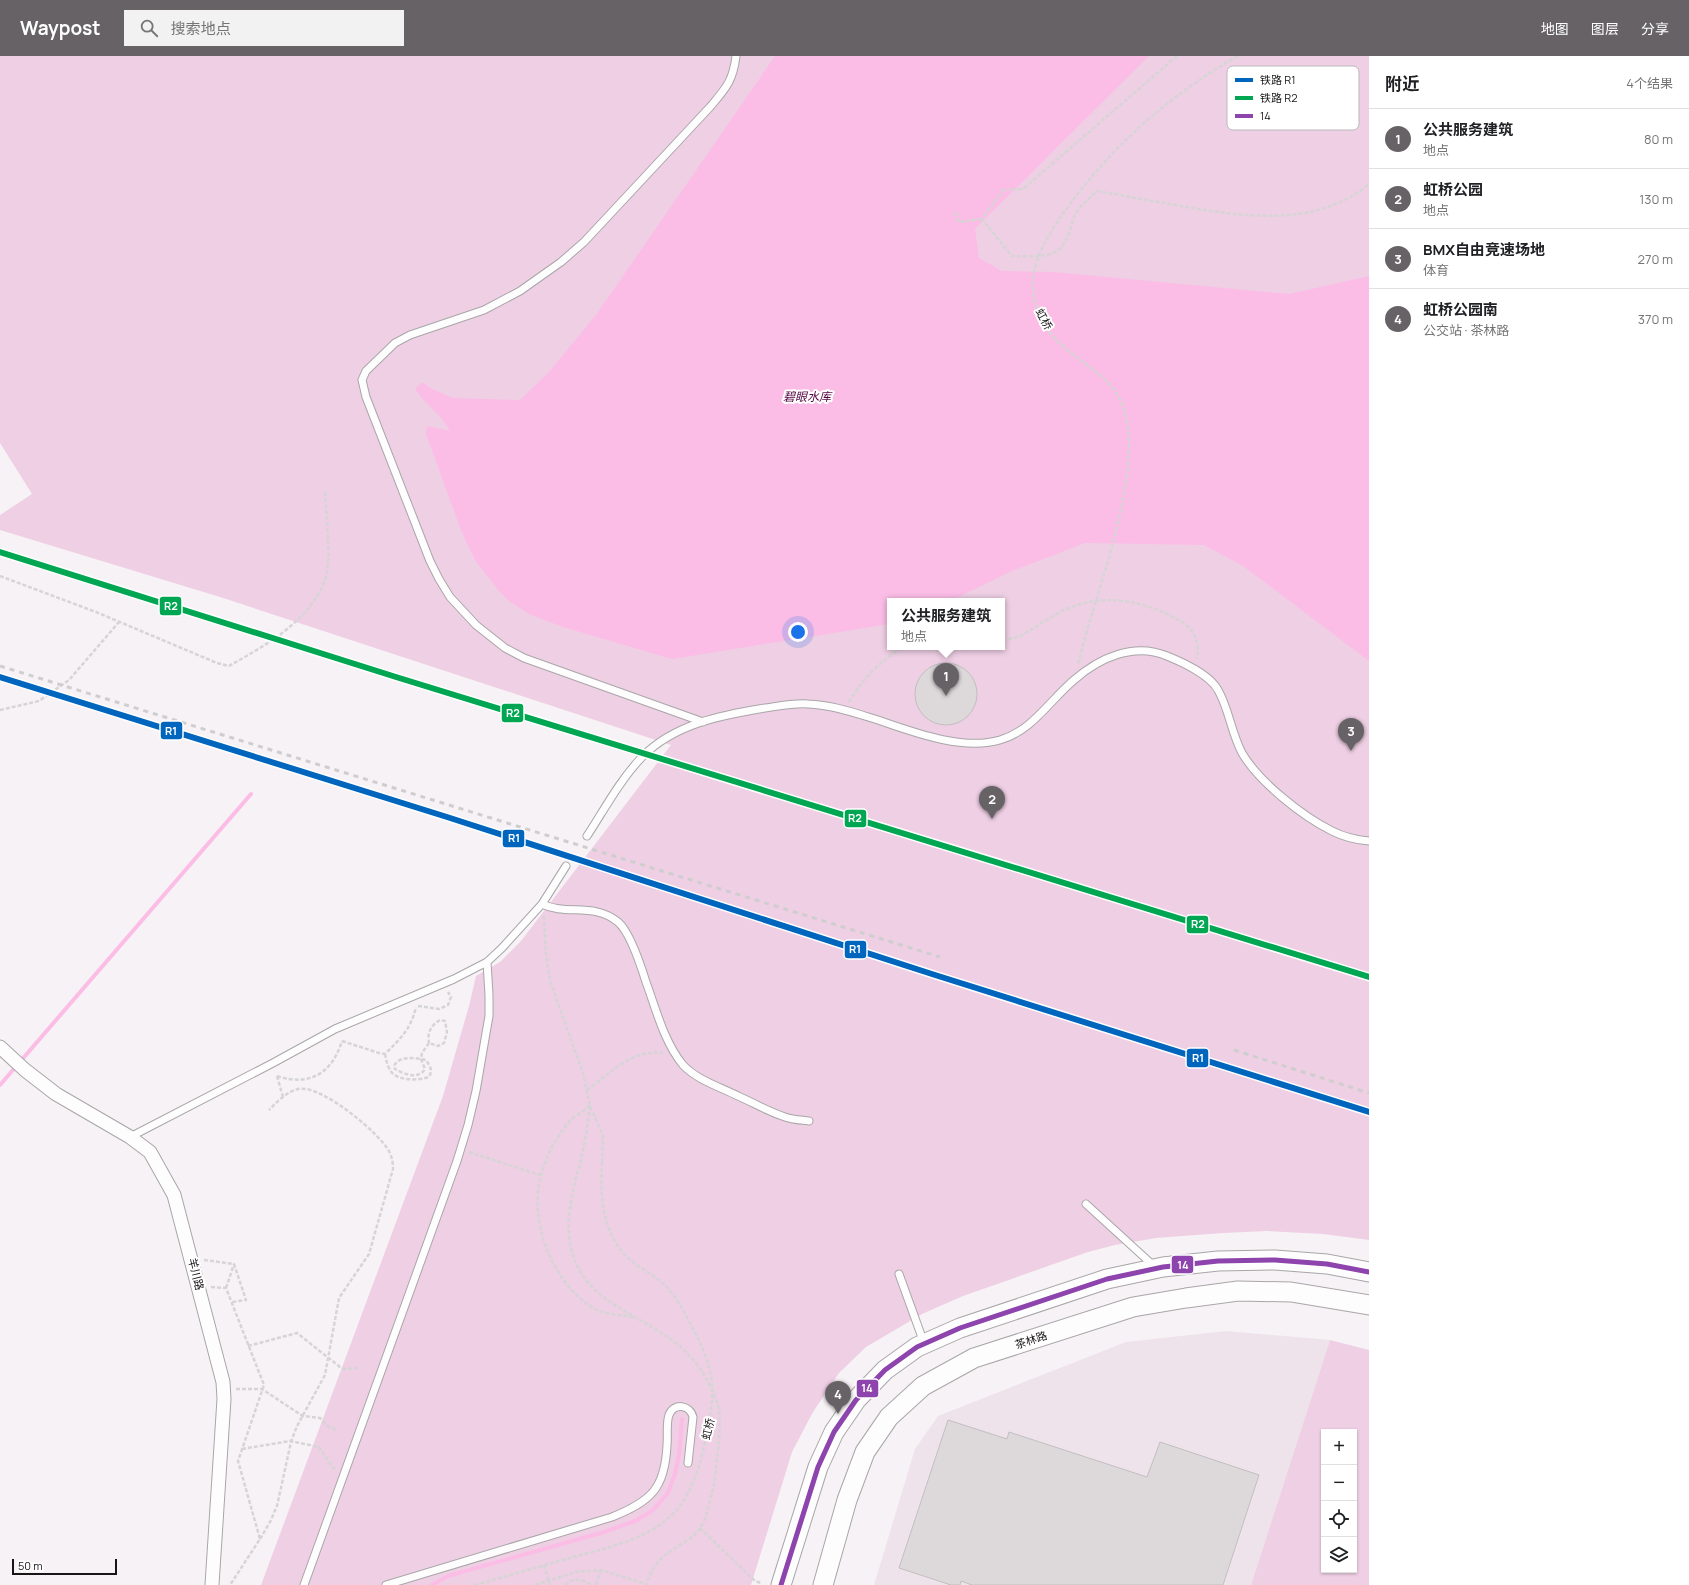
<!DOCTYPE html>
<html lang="zh">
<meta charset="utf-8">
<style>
:root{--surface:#fff;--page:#f2f2f2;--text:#202124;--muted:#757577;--line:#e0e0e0;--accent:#666265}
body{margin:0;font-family:Manrope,"Noto Sans SC",sans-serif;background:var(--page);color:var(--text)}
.controls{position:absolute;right:12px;bottom:12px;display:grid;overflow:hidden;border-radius:0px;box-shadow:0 1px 3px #0004}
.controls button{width:36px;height:36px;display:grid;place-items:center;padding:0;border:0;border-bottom:1px solid var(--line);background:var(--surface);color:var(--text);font:20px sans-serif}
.scale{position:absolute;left:12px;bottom:10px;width:105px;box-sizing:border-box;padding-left:4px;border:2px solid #181517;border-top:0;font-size:11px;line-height:14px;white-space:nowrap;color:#181517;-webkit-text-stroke:3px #fff;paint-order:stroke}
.you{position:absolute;left:798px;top:576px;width:14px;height:14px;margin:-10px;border:3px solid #fff;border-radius:50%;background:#1a73e8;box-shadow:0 0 0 6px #1a73e833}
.badge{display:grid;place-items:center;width:26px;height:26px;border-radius:50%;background:var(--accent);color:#fff;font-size:13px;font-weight:700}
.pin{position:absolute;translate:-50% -33px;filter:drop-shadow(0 1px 2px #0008)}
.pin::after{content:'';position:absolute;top:21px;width:14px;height:12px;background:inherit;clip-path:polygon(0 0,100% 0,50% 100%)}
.popup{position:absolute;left:887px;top:542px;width:118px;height:52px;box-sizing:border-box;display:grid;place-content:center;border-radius:0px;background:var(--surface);filter:drop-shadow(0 1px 3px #0005);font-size:13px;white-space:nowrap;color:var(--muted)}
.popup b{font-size:15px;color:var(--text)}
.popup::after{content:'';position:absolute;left:50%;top:100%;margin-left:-8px;border:8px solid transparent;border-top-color:var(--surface)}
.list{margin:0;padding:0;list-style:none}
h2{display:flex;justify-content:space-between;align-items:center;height:52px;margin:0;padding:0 16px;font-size:17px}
h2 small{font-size:13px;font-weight:400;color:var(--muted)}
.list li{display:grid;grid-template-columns:26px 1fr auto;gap:12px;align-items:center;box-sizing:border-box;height:60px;padding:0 16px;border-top:1px solid var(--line)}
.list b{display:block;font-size:15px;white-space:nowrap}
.list p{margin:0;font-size:13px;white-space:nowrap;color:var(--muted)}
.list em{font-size:13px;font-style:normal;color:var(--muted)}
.icon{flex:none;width:22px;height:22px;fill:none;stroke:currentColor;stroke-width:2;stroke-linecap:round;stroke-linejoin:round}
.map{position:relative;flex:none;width:1369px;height:1529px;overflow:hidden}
header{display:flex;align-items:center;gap:24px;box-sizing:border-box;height:56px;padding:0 20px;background:var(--accent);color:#fff}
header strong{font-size:19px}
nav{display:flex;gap:22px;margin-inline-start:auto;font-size:14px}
.search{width:280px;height:36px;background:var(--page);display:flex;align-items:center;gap:10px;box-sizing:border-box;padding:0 14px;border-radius:0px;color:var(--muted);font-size:15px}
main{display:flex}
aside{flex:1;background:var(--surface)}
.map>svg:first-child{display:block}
.built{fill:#eee3ea}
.green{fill:#efcfe4;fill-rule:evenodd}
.water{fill:#fbbde6}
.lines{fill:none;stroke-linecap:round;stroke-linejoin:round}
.stream{stroke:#fbbde6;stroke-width:4}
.building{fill:#ddd9db;stroke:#c2bec0}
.lane-casing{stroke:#a9a6a8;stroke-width:9}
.street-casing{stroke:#a9a6a8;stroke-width:15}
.secondary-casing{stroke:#a9a6a8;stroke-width:21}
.path{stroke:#d6d5d6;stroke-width:2.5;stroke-dasharray:4 2;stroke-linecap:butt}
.lane{stroke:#fefdfe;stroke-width:7}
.street{stroke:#fefdfe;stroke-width:13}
.secondary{stroke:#fefdfe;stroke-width:19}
.rail{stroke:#cfcecf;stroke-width:3;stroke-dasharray:5 5;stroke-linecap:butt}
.path-bridge{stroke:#d6d5d6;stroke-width:2.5;stroke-dasharray:4 2;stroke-linecap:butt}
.bus-1-casing{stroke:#fff;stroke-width:8}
.bus-1{stroke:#8e44ad;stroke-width:5}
.rail-1-casing{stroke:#fff;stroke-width:9}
.rail-2-casing{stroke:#fff;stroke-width:9}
.rail-1{stroke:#0065bd;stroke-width:6}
.rail-2{stroke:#00a651;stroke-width:6}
.labels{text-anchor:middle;stroke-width:4;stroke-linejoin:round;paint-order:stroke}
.street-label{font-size:11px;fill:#181517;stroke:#fff}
.water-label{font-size:12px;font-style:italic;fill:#540842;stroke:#fff}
.key{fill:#fff;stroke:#bab9b9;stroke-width:1}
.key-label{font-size:11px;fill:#181517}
.line-badge{stroke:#fff;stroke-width:1.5}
.badge-label{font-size:11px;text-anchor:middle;font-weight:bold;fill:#fff}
</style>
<header>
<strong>Waypost</strong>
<div class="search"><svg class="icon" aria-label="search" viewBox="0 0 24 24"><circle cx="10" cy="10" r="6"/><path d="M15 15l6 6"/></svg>搜索地点</div>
<nav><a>地图</a><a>图层</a><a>分享</a></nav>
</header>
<main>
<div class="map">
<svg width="1369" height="1529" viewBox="0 0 1369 1529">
<rect width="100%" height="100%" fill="#f7f2f5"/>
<path class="built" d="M1226,1275L1330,1284L1251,1529H874L915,1393L938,1360L1126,1286Z"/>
<path class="green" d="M0,0H1369V1184L1323,1178L1267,1175L1223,1177L1156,1182L1115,1189L1088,1196L963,1240L922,1258L866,1291L839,1317L813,1356L792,1396L751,1529H261L443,1040L469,950L476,920L500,906L521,885L671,689L220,541L0,474V459L32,438L0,387ZM890,545H1002V591H890Z
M1330,1284L1369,1294V1529H1251ZM1324,1376H1354V1514H1324Z"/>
<path class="water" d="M775,0H1149L975,173L979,202L1002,215L1054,216L1289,238L1369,220V605L1243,510L1204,489L1085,487L1012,515L950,545H890V568L672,603L563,571L529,558L509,545L500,536L477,507L470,494L461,474L426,378L427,370L450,375C441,358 426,349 415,333L422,326L432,333L453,342L520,344L548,317L596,259Z"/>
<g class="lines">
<path class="stream" d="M0,1029L251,738
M432,1529L448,1520L604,1476L635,1465L652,1455L668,1437L675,1418L679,1399L682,1363"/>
</g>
<path class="building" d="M915 638a31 31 0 1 1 62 0a31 31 0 1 1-62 0Z
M948,1364L1007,1383L1009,1376L1147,1421L1160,1386L1259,1419L1223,1529H972L961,1525L960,1529H951L899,1512Z"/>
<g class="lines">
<g class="lane-casing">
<path id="lane" d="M703,666L524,602L505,592L476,569L450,541L439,523L430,505L366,341L362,324L366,315L395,287L410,279L484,254L520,235L561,206L584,186L710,51C726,32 733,25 736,0
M587,780C604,754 620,724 642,701C674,668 722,659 765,652C779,650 794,647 808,648C833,649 855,657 878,664C913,676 963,695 1000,684C1032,675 1050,644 1074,624C1099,602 1134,586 1167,600C1182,606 1210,619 1218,634C1229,653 1231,676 1242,697C1259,726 1302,760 1332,775C1344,781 1356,784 1369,785
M542,848C566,860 594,846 618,866C630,876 641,910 646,926C656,953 664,986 683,1009C697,1024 720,1031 738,1040C754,1047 769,1056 785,1061C793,1064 802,1064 809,1065
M130,1081L273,1007L335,973L454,923L487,906L502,892L542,848L566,810
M1086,1148L1155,1211
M899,1218L924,1287
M304,1529L457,1105L468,1069L476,1035L489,960V939L487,906
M386,1529L612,1461C651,1445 665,1433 667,1389C668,1380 666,1367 669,1359C674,1346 690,1349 693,1361L688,1407"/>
</g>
<g class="street-casing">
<path id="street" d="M0,991L25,1014L56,1038L130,1081L150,1096L174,1139L223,1326L224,1343L212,1529"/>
</g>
<g class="secondary-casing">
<path id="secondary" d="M781,1529L818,1411L834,1376L856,1344L885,1314L917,1291L960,1272L1107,1223L1163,1211L1218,1205L1275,1204L1327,1208L1369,1216
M823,1529L847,1444L865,1396L889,1361L923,1330L974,1302L1133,1251L1186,1242L1238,1235L1291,1236L1369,1249"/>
</g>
<path class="path" d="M1177,0L1023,133L1003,134L982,163L1012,200C1023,200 1035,201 1046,199C1068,195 1068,177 1074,161C1079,150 1089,143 1097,135C1125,140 1153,145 1181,150C1244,161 1316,172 1369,128
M956,156L958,166L982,163
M0,520L96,556L217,607L229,610C266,589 309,566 325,524C332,504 326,458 325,436
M1002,584C1021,583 1033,572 1048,563C1090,536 1133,540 1175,562C1193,571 1200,583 1197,603
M1078,608L1086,578
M849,646C863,622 880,605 904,591
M0,654L39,645L69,624L119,566
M544,860L546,898L550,925L583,1017L590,1050L603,1080L602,1106
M418,950L439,953L448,949L451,941L448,936
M342,985L379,997L385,998C401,982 411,973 416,951
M385,998C386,1003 387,1009 390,1014C396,1025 418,1025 429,1021C433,1014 430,1010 426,1004C416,1002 399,999 394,1010L395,1013C404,1018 418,1024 425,1013L421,1003L422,997L429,987L438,990L444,987L447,976L445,965L440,964C431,969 427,977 429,987
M277,1020C310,1031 332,1017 342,985
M277,1020L283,1041
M587,1034C610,1017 632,993 663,997
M590,1050C588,1068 585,1086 581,1103C574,1130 564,1164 571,1192C582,1238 620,1251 655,1273C683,1289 702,1309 714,1339C716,1343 718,1348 719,1353C721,1369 719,1385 717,1401C716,1413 715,1426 712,1437C709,1448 706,1465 699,1474C689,1486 674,1491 663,1501C655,1508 649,1519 646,1529
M590,1050C585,1054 578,1058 573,1062C565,1069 560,1078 555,1086C532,1124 533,1164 551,1203C562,1224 575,1242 597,1254C608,1259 621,1259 633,1261
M469,1096L540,1119
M204,1204L234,1208L246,1244L232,1246
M211,1231L226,1232L264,1329L238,1405L260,1483L230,1529
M226,1232L234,1208
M248,1290L297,1277L340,1311L344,1313L360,1312
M236,1333H262L295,1355L303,1360L320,1362L328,1370L336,1374
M242,1393L290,1385L319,1391L333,1412L337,1413
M700,1472L755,1525L761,1527
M260,1483L270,1466L277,1450L291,1386L297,1370L325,1319L339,1242L369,1198L393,1113C393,1107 392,1101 389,1095C378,1076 321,1028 298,1033C286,1036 277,1046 269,1054
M535,1529L576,1516L601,1514L646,1528
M565,1529C573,1521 582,1523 591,1529
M596,1529L601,1514"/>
<use href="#lane" class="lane"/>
<use href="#street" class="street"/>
<use href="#secondary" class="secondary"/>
<path class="rail" d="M0,610L940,901
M0,621L447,761L935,919
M1234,994L1369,1037
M1228,1012L1369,1056"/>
<path class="path-bridge" d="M1086,578C1103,518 1141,417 1125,356C1113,313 1065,304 1045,269C1037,255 1031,237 1033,221C1037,195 1052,173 1067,152C1113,89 1171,38 1238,0
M544,1509L550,1529
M475,1529C504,1521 534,1512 563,1504C603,1492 652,1485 679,1451C696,1429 703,1398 708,1371C717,1327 712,1308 691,1269C685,1258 680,1247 672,1237C662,1224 647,1216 634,1207C602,1182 600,1143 602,1106"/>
<g class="bus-1-casing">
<path id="bus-1" d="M781,1529L818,1411L834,1376L856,1344L885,1314L917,1291L960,1272L1107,1223L1163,1211L1218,1205L1275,1204L1327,1208L1369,1216"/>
</g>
<use href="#bus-1" class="bus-1"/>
<g class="rail-1-casing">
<path id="rail-1" d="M0,621L447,761L935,919L1369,1056"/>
</g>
<g class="rail-2-casing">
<path id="rail-2" d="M0,496L396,621L1369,921"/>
</g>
<use href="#rail-1" class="rail-1"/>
<use href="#rail-2" class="rail-2"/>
</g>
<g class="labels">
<g class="street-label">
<text transform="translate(1044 263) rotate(62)" y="4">虹桥</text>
<text transform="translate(196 1218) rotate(76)" y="4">羊川路</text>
<text transform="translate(1031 1284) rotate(-18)" y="4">茶林路</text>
<text transform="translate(708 1373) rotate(-77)" y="4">虹桥</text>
</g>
<g class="water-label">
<text x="807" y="345">碧眼水库</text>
</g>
</g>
<rect x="1227" y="10" width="132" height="64" rx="6" class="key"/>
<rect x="1235" y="22" width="18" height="4" fill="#0065bd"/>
<rect x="1235" y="40" width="18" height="4" fill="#00a651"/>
<rect x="1235" y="58" width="18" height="4" fill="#8e44ad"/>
<g class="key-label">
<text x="1260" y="28">铁路 R1</text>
<text x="1260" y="46">铁路 R2</text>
<text x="1260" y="64">14</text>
</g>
<g class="line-badge">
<rect x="159" y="540" width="23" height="20" rx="4" fill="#00a651"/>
<rect x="501" y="647" width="23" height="20" rx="4" fill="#00a651"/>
<rect x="160" y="665" width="23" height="19" rx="4" fill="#0065bd"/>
<rect x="844" y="753" width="23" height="19" rx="4" fill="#00a651"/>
<rect x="502" y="773" width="23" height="19" rx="4" fill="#0065bd"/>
<rect x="1186" y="859" width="23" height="19" rx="4" fill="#00a651"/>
<rect x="844" y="884" width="23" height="19" rx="4" fill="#0065bd"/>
<rect x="1186" y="992" width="23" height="20" rx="4" fill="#0065bd"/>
<rect x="1171" y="1199" width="23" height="19" rx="4" fill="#8e44ad"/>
<rect x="856" y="1323" width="23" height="19" rx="4" fill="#8e44ad"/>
</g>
<g class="badge-label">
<text x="171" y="554">R2</text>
<text x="513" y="661">R2</text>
<text x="171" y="679">R1</text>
<text x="855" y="766">R2</text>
<text x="514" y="786">R1</text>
<text x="1198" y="872">R2</text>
<text x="855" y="897">R1</text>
<text x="1198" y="1006">R1</text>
<text x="1183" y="1213">14</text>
<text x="867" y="1336">14</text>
</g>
</svg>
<div class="controls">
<button>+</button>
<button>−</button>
<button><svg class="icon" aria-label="locate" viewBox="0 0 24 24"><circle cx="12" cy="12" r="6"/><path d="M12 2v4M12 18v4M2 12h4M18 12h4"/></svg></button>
<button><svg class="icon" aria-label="layers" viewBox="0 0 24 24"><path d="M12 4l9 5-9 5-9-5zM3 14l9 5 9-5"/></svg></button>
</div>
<div class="scale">50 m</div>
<div class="you"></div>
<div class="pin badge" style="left:946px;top:640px">1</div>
<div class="popup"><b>公共服务建筑</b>地点</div>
<div class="pin badge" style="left:992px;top:763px">2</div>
<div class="pin badge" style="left:1351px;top:695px">3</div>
<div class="pin badge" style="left:838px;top:1358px">4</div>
</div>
<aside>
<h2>附近<small>4个结果</small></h2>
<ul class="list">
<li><span class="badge">1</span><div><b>公共服务建筑</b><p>地点</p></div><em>80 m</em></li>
<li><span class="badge">2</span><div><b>虹桥公园</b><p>地点</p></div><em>130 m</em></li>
<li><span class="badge">3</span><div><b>BMX自由竞速场地</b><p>体育</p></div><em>270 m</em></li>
<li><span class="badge">4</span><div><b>虹桥公园南</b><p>公交站 · 茶林路</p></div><em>370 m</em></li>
</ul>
</aside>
</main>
